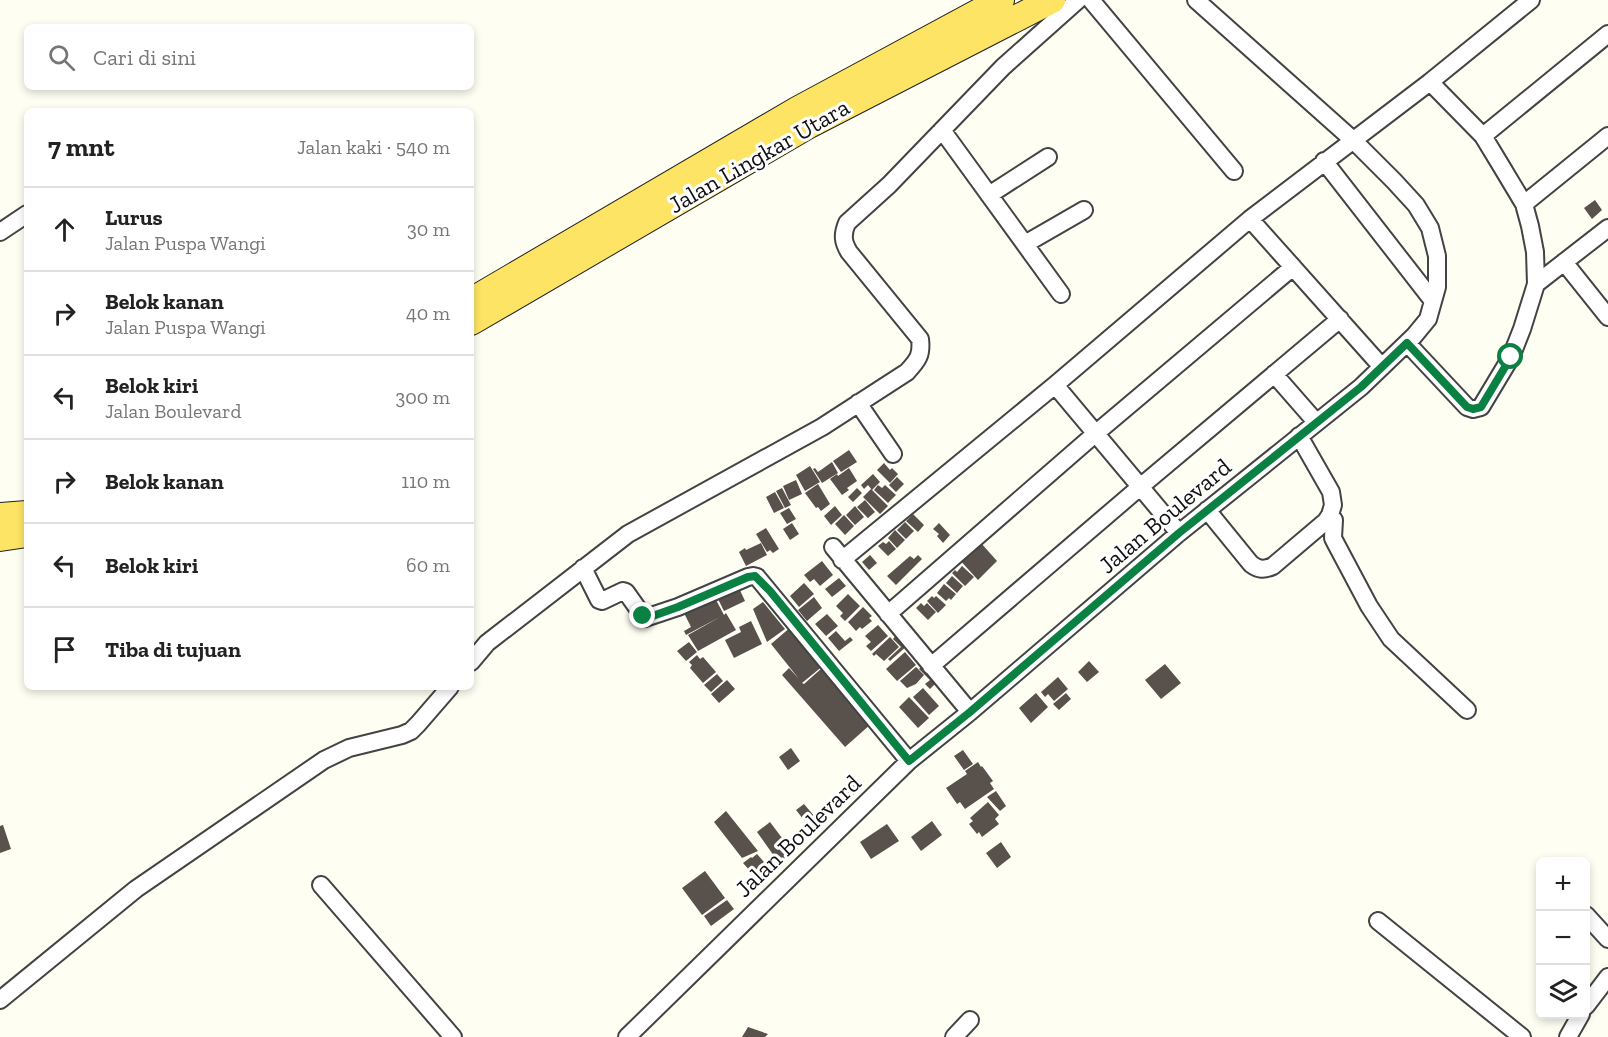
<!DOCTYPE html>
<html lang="id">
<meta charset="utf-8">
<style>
:root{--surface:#fff;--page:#f6f6f6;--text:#222;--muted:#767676;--line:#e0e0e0}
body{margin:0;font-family:"Zilla Slab",serif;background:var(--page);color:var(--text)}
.controls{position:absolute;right:18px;bottom:18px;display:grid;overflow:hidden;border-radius:9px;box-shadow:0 3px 9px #0003}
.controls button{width:54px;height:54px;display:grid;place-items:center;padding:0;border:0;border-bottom:2px solid var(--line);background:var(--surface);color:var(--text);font:30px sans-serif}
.stop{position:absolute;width:18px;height:18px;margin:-14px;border:4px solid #0b8043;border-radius:50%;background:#fff}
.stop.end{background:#0b8043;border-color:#fff;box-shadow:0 2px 6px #0008}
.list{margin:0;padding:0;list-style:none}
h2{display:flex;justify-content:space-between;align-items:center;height:78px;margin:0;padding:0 24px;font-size:26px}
h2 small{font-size:20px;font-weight:400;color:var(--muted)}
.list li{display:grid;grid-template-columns:39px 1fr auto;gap:18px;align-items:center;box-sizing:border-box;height:84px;padding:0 24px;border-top:2px solid var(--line)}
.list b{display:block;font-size:22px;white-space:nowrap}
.list p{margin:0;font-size:20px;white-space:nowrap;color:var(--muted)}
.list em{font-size:20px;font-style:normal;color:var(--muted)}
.icon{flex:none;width:33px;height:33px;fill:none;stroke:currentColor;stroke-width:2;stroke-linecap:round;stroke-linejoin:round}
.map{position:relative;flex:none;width:1608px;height:1037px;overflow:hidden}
.search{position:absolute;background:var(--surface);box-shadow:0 3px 9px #0003;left:24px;top:24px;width:450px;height:66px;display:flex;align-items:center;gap:15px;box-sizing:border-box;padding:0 21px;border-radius:9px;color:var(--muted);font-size:22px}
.panel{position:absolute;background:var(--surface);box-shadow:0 3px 9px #0003;left:24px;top:108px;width:450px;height:582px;border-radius:9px}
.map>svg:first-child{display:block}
.building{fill:#59524c}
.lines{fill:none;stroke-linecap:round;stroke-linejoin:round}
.street-casing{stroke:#434343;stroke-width:20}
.primary-casing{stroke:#212121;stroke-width:28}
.street{stroke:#fff;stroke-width:16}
.primary{stroke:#fee464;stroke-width:26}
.route{stroke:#0b8043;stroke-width:8}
.labels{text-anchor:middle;stroke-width:6;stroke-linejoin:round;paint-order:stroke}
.street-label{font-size:24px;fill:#101010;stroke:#fff}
</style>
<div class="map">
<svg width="1608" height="1037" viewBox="0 0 1608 1037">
<rect width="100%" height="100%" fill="#fffef3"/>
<path class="building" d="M1595,200L1602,210L1592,219L1584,208Z
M849,450L857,462L841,472L833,461Z
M832,462L838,473L822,483L813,469L815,468L818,472Z
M884,463L890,470L892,468L898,474L890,483L877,470Z
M810,466L820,482L805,491L796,475Z
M849,468L857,481L847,488L849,490L842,495L830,479L837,474L838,476Z
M873,474L880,482L872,490L868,485L864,489L861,485Z
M897,477L904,484L896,492L889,485Z
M796,480L802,494L789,500L783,486Z
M818,484L830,504L821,511L818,507L816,508L805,493Z
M878,485L882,488L885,485L896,495L888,503L874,490Z
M782,488L791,505L785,508L776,491Z
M857,488L862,493L853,502L848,497Z
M871,489L888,506L880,514L863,497Z
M775,492L784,508L774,513L766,497Z
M865,500L875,512L868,518L857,507Z
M835,506L842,515L831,525L824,516Z
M855,506L864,517L855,525L846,515Z
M789,508L796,519L787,524L780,513Z
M913,514L924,525L918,532L906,521Z
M844,515L854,526L845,535L835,524Z
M905,522L914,531L906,539L897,530Z
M792,523L799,534L790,540L783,529Z
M939,523L950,535L943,543L937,536L939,534L933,529Z
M766,528L779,549L773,553L770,550L767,552L756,534Z
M895,530L905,540L897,548L888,538Z
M889,541L896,549L888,556L878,546L883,542L886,544Z
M761,543L767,555L746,566L739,552L745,548L746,550Z
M981,543L997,561L978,580L958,558Z
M870,555L877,563L869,570L862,562Z
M918,555L922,559L896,585L887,576L910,556L914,559Z
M822,561L833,575L820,586L814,579L810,582L804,575Z
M962,566L974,577L965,586L952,573L955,570L957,572Z
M952,576L963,586L957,593L946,583Z
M839,578L846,586L832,597L825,589Z
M804,583L814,594L799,607L790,596Z
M944,584L956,594L951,600L949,598L946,601L937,593Z
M738,586L745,601L724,611L717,597Z
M848,594L860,606L845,621L840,616L843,613L836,606Z
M714,596L724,615L726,613L736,630L698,651L688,635L720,617L686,635L684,631L691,627L684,613Z
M932,596L934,598L936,596L946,605L938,613L927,601Z
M814,597L822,608L807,621L798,610Z
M763,602L785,629L767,642L753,609Z
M921,603L924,606L927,603L936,612L928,620L916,608Z
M863,607L872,616L869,618L872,621L862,629L860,627L856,631L848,622Z
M827,614L838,626L826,636L815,624Z
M751,621L762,644L734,658L725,640L741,632L739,627Z
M878,625L888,636L871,651L866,646L871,642L865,636Z
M792,626L824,665L802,683L804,684L822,668L871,724L845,747L782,675L789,668L799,679L771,644Z
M836,631L845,641L850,637L853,640L839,651L828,638Z
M897,634L908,645L890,661L888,659L901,647L893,639Z
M890,637L899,647L884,661L876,654L874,656L872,654Z
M689,642L697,652L686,661L677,651Z
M905,652L916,665L897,681L886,669Z
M697,655L700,659L703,657L716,672L703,683L690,668L692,665L689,662Z
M1089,661L1099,672L1087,682L1078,672Z
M1165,664L1181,683L1161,699L1145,680Z
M923,665L938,681L930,689L925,684L930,680L919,669Z
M916,667L924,675L916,684L907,688L900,681Z
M717,674L723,681L711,692L704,685Z
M1058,677L1068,689L1054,701L1048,694L1045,697L1041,692Z
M727,680L735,689L719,703L711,694Z
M923,688L939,706L929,715L913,697Z
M1036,693L1048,707L1031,723L1019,708Z
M1066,693L1071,699L1059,710L1053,704Z
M909,697L929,718L918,728L899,707Z
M791,748L800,761L788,770L779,757Z
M963,750L973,764L964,770L954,756Z
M978,762L981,767L982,766L993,781L990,783L994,789L965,809L960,802L957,804L946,788L967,774L965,771Z
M850,779L860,788L851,798L841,789Z
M996,791L1006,806L1000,811L987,797Z
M988,802L999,815L995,819L999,824L982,837L979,832L977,834L969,824L973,821L970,818Z
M804,804L815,817L807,824L796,810Z
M726,811L758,851L742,858L714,822Z
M932,821L942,835L921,851L911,837Z
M770,822L791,850L785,855L786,857L779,863L757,832Z
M887,824L899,841L871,859L860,842Z
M3,825L11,849L0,853V826Z
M1001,842L1011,857L997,868L986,853Z
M757,854L764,862L769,858L775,865L764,874L765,875L759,881L743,863L751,857L752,858Z
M705,871L725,898L702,915L682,888Z
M727,900L734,909L711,926L704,916Z
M748,1027L768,1034L765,1037H742Z"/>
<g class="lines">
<g class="street-casing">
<path id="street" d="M1091,0L1234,171
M942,130L1061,294
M1483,136L1608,34
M1324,161L1433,301
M989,195L1048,157
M1524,204L1608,136
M1250,219L1382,367
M0,232L27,214
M1025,244L1084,210
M1564,262L1608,317
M1536,284L1608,228
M1407,343L1467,407L1473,409L1481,407L1511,357L1522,329L1536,284L1535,252L1530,226L1524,204L1500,164L1483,136L1430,82
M1274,374L1316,422
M1055,385L1179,533
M858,403L893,454
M1207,510L1251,564C1259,570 1264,570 1273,566L1326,521L1330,515L1333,505L1331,492L1299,436
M1330,515L1334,520L1333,538L1335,542L1369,606L1391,639L1467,710
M833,547L970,712
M842,560L1055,385L1250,219L1430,82L1531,0
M583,568L599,600L602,601L623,591L626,592L643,616L645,618L678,607L748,577L753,576L757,577L909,761
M888,614L1095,434L1293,267
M471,662L487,643L628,534L822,427L907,372C918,360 922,355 920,339L849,252C843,242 842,235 847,223L889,185L1003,67L1078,0
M931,666L1140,487L1340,319
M321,885L453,1037
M1586,915L1608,939
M1378,921L1522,1037
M0,1000L136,889L324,760L349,748L402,735L411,731L418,724L450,687
M1586,1006L1608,977
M627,1037L909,761L970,712L1179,533L1361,387L1414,336L1428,319L1437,287V256L1430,228L1416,205L1394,181L1353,140L1196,0
M954,1037L970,1020
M1568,1037L1581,1014"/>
</g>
<g class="primary-casing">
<path id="primary" d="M471,301L797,110L1001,0
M471,322L809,125L1052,0
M0,516L27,514
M0,538L27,534"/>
</g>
<use href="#street" class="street"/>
<use href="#primary" class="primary"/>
</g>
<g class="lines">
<path class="route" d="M643,616L647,618L678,607L748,577L755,576L770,591L909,761L970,712L1179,533L1361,387L1407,343L1467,407L1473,409L1481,407L1511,357"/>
</g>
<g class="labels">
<g class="street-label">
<text transform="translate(759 156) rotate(-30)" y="8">Jalan Lingkar Utara</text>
<text transform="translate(1165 516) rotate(-40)" y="8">Jalan Boulevard</text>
<text transform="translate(798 836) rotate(-44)" y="8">Jalan Boulevard</text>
</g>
</g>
</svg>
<div class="controls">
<button>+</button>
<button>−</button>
<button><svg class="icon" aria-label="layers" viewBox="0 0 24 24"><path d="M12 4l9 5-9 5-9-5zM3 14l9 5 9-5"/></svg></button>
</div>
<div class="stop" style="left:1511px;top:357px"></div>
<div class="stop end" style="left:643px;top:616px"></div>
<div class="search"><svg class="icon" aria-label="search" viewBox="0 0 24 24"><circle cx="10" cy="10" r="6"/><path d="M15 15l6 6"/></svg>Cari di sini</div>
<section class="panel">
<h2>7 mnt<small>Jalan kaki · 540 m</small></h2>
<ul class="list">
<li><svg class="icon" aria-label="ahead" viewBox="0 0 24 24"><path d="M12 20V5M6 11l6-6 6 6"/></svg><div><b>Lurus</b><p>Jalan Puspa Wangi</p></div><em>30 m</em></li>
<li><svg class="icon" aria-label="right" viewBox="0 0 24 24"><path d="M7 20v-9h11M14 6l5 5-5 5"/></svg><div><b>Belok kanan</b><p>Jalan Puspa Wangi</p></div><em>40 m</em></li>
<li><svg class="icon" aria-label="left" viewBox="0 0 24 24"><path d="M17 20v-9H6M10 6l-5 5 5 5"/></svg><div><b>Belok kiri</b><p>Jalan Boulevard</p></div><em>300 m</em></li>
<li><svg class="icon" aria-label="right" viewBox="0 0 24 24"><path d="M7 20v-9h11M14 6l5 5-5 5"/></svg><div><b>Belok kanan</b></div><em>110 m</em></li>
<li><svg class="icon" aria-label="left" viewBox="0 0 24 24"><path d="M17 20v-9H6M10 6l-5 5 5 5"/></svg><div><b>Belok kiri</b></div><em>60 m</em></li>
<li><svg class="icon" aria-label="arrive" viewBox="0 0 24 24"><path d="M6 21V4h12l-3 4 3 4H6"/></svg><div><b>Tiba di tujuan</b></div></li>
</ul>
</section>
</div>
